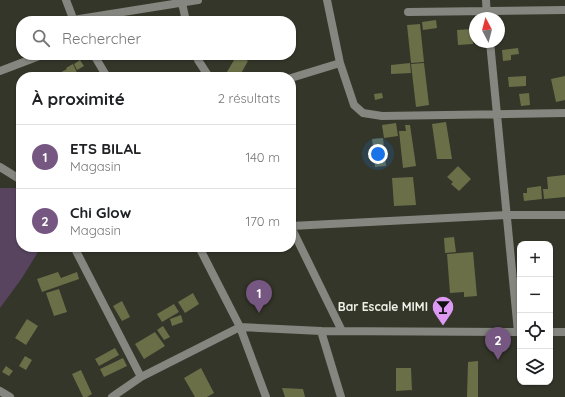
<!DOCTYPE html>
<html lang="fr">
<meta charset="utf-8">
<style>
:root{--surface:#fff;--page:#f2f2f2;--text:#202124;--muted:#757577;--line:#e0e0e0;--accent:#755781}
body{margin:0;font-family:Quicksand,sans-serif;background:var(--page);color:var(--text)}
.controls{position:absolute;right:12px;bottom:12px;display:grid;overflow:hidden;border-radius:8px;box-shadow:0 1px 3px #0004}
.controls button{width:36px;height:36px;display:grid;place-items:center;padding:0;border:0;border-bottom:1px solid var(--line);background:var(--surface);color:var(--text);font:20px sans-serif}
.compass{position:absolute;left:469px;top:12px;width:36px;height:36px;border-radius:50%;background:var(--surface);box-shadow:0 1px 3px #0004;rotate:353deg}
.you{position:absolute;left:378px;top:154px;width:14px;height:14px;margin:-10px;border:3px solid #fff;border-radius:50%;background:#1a73e8;box-shadow:0 0 0 6px #1a73e833}
.badge{display:grid;place-items:center;width:26px;height:26px;border-radius:50%;background:var(--accent);color:#fff;font-size:13px;font-weight:700}
.pin{position:absolute;translate:-50% -33px;filter:drop-shadow(0 1px 2px #0008)}
.pin::after{content:'';position:absolute;top:21px;width:14px;height:12px;background:inherit;clip-path:polygon(0 0,100% 0,50% 100%)}
.list{margin:0;padding:0;list-style:none}
h2{display:flex;justify-content:space-between;align-items:center;height:52px;margin:0;padding:0 16px;font-size:17px}
h2 small{font-size:13px;font-weight:400;color:var(--muted)}
.list li{display:grid;grid-template-columns:26px 1fr auto;gap:12px;align-items:center;box-sizing:border-box;height:64px;padding:0 16px;border-top:1px solid var(--line)}
.list b{display:block;font-size:15px;white-space:nowrap}
.list p{margin:0;font-size:13px;white-space:nowrap;color:var(--muted)}
.list em{font-size:13px;font-style:normal;color:var(--muted)}
.icon{flex:none;width:22px;height:22px;fill:none;stroke:currentColor;stroke-width:2;stroke-linecap:round;stroke-linejoin:round}
.map{position:relative;flex:none;width:565px;height:397px;overflow:hidden}
.search{position:absolute;background:var(--surface);box-shadow:0 1px 3px #0004;left:16px;top:16px;width:280px;height:44px;display:flex;align-items:center;gap:10px;box-sizing:border-box;padding:0 14px;border-radius:16px;color:var(--muted);font-size:15px}
.panel{position:absolute;background:var(--surface);box-shadow:0 1px 3px #0004;left:16px;top:72px;width:280px;height:180px;border-radius:16px}
.map>svg:first-child{display:block}
.green{fill:#58445f}
.building{fill:#6a6f48}
.lines{fill:none;stroke-linecap:round;stroke-linejoin:round}
.street{stroke:#84867f;stroke-width:8}
.labels{text-anchor:middle;stroke-width:3;stroke-linejoin:round;paint-order:stroke}
.poi-label{font-size:12px;font-weight:bold;fill:#eff1e8;stroke:#343629;text-anchor:end}
</style>
<div class="map">
<svg width="565" height="397" viewBox="0 0 565 397">
<rect width="100%" height="100%" fill="#343629"/>
<path class="green" d="M0,188H16L21,192V247H41L22,278L0,308Z"/>
<path class="building" d="M436,20L437,28L423,30L422,22Z
M420,24L424,62L411,63L407,25Z
M472,29L473,44L458,45L457,30Z
M518,48L519,54L511,55V60L503,61L502,50Z
M237,55L248,61L239,77H224Z
M80,60L84,66L77,70L74,64Z
M410,63L411,73L391,74V65Z
M424,63L429,105L416,107L411,64Z
M73,64L79,77H52L67,69L66,68Z
M526,76V86L509,87L508,77Z
M565,76V100L556,102L551,79Z
M382,93L383,98L375,100L374,94Z
M529,93L530,105L521,106L519,94Z
M446,122L452,159H437L432,124Z
M396,123L398,136L384,138L382,125Z
M405,125H410L416,166L403,168L399,131H406Z
M383,138L386,166L375,167L372,139Z
M458,166L471,179L459,191L451,184L453,182L447,177Z
M565,175V197L544,199L543,189H548L547,177Z
M413,177L416,205L394,206L392,178Z
M541,186L542,199L524,201L523,193H527V188Z
M454,237L456,252L445,253L444,238Z
M473,252L477,296L464,297V292L450,293L447,254Z
M58,272L61,278L77,272L79,279L42,292L37,279Z
M59,289L67,312L54,316L46,293Z
M193,293L199,304L185,313L178,302Z
M122,301L130,317L122,321L113,306Z
M174,304L179,312L162,322L157,314Z
M181,315L183,322L172,326L170,319Z
M27,319L38,326L26,345L15,338Z
M163,326L170,337L164,340L157,330Z
M155,332L165,346L144,359L135,344Z
M115,348L119,355L99,366L95,359Z
M25,356L32,360L26,370L19,366Z
M123,358L127,366L104,377L100,369Z
M478,361V397H467L468,362Z
M6,366L13,371L9,376L2,372Z
M201,368L214,393L207,397H195L184,378Z
M396,368H411L412,391L411,390L396,391Z
M81,370L92,394L87,397H83L72,374Z
M282,388L303,389L305,397H285Z"/>
<g class="lines">
<path class="street" d="M66,0L74,21
M327,0L340,63L354,105L363,113L382,116L565,113
M486,0L487,18
M182,3L186,21
M408,12L565,10
M73,20L198,0
M490,42L518,332
M94,55L107,77
M196,55L198,60L209,77
M0,71L42,55
M291,78L340,63
M0,167L21,180
M291,226L506,215H565
M291,227L342,331
M74,247L141,377
M199,247L240,327L266,397
M321,331L341,397
M550,332H565
M0,391L10,397
M112,397L141,377L240,327L321,331L520,332"/>
</g>
<defs>
<g id="bar-pin" transform="scale(1.15)"><path d="M0 17L-7.5 6A9.5 9.5 0 1 1 7.5 6Z" fill="#dd99f3" stroke="#343629"/><path d="M-6-5H6L.8 .8V4.5H3.5V6h-7V4.5H-.8V.8Z" fill="#111"/></g>
</defs>
<g fill-rule="evenodd">
<use href="#bar-pin" x="443" y="307"/>
</g>
<g class="labels">
<g class="poi-label">
<text x="428" y="311">Bar Escale MIMI</text>
</g>
</g>
</svg>
<div class="controls">
<button>+</button>
<button>−</button>
<button><svg class="icon" aria-label="locate" viewBox="0 0 24 24"><circle cx="12" cy="12" r="6"/><path d="M12 2v4M12 18v4M2 12h4M18 12h4"/></svg></button>
<button><svg class="icon" aria-label="layers" viewBox="0 0 24 24"><path d="M12 4l9 5-9 5-9-5zM3 14l9 5 9-5"/></svg></button>
</div>
<svg class="compass" viewBox="-18 -18 36 36"><path d="M0-13l5 13h-10z" fill="#e53935"/><path d="M0 13l5-13h-10z" fill="#757577"/></svg>
<div class="you"></div>
<div class="pin badge" style="left:259px;top:313px">1</div>
<div class="pin badge" style="left:498px;top:360px">2</div>
<div class="search"><svg class="icon" aria-label="search" viewBox="0 0 24 24"><circle cx="10" cy="10" r="6"/><path d="M15 15l6 6"/></svg>Rechercher</div>
<section class="panel">
<h2>À proximité<small>2 résultats</small></h2>
<ul class="list">
<li><span class="badge">1</span><div><b>ETS BILAL</b><p>Magasin</p></div><em>140 m</em></li>
<li><span class="badge">2</span><div><b>Chi Glow</b><p>Magasin</p></div><em>170 m</em></li>
</ul>
</section>
</div>
